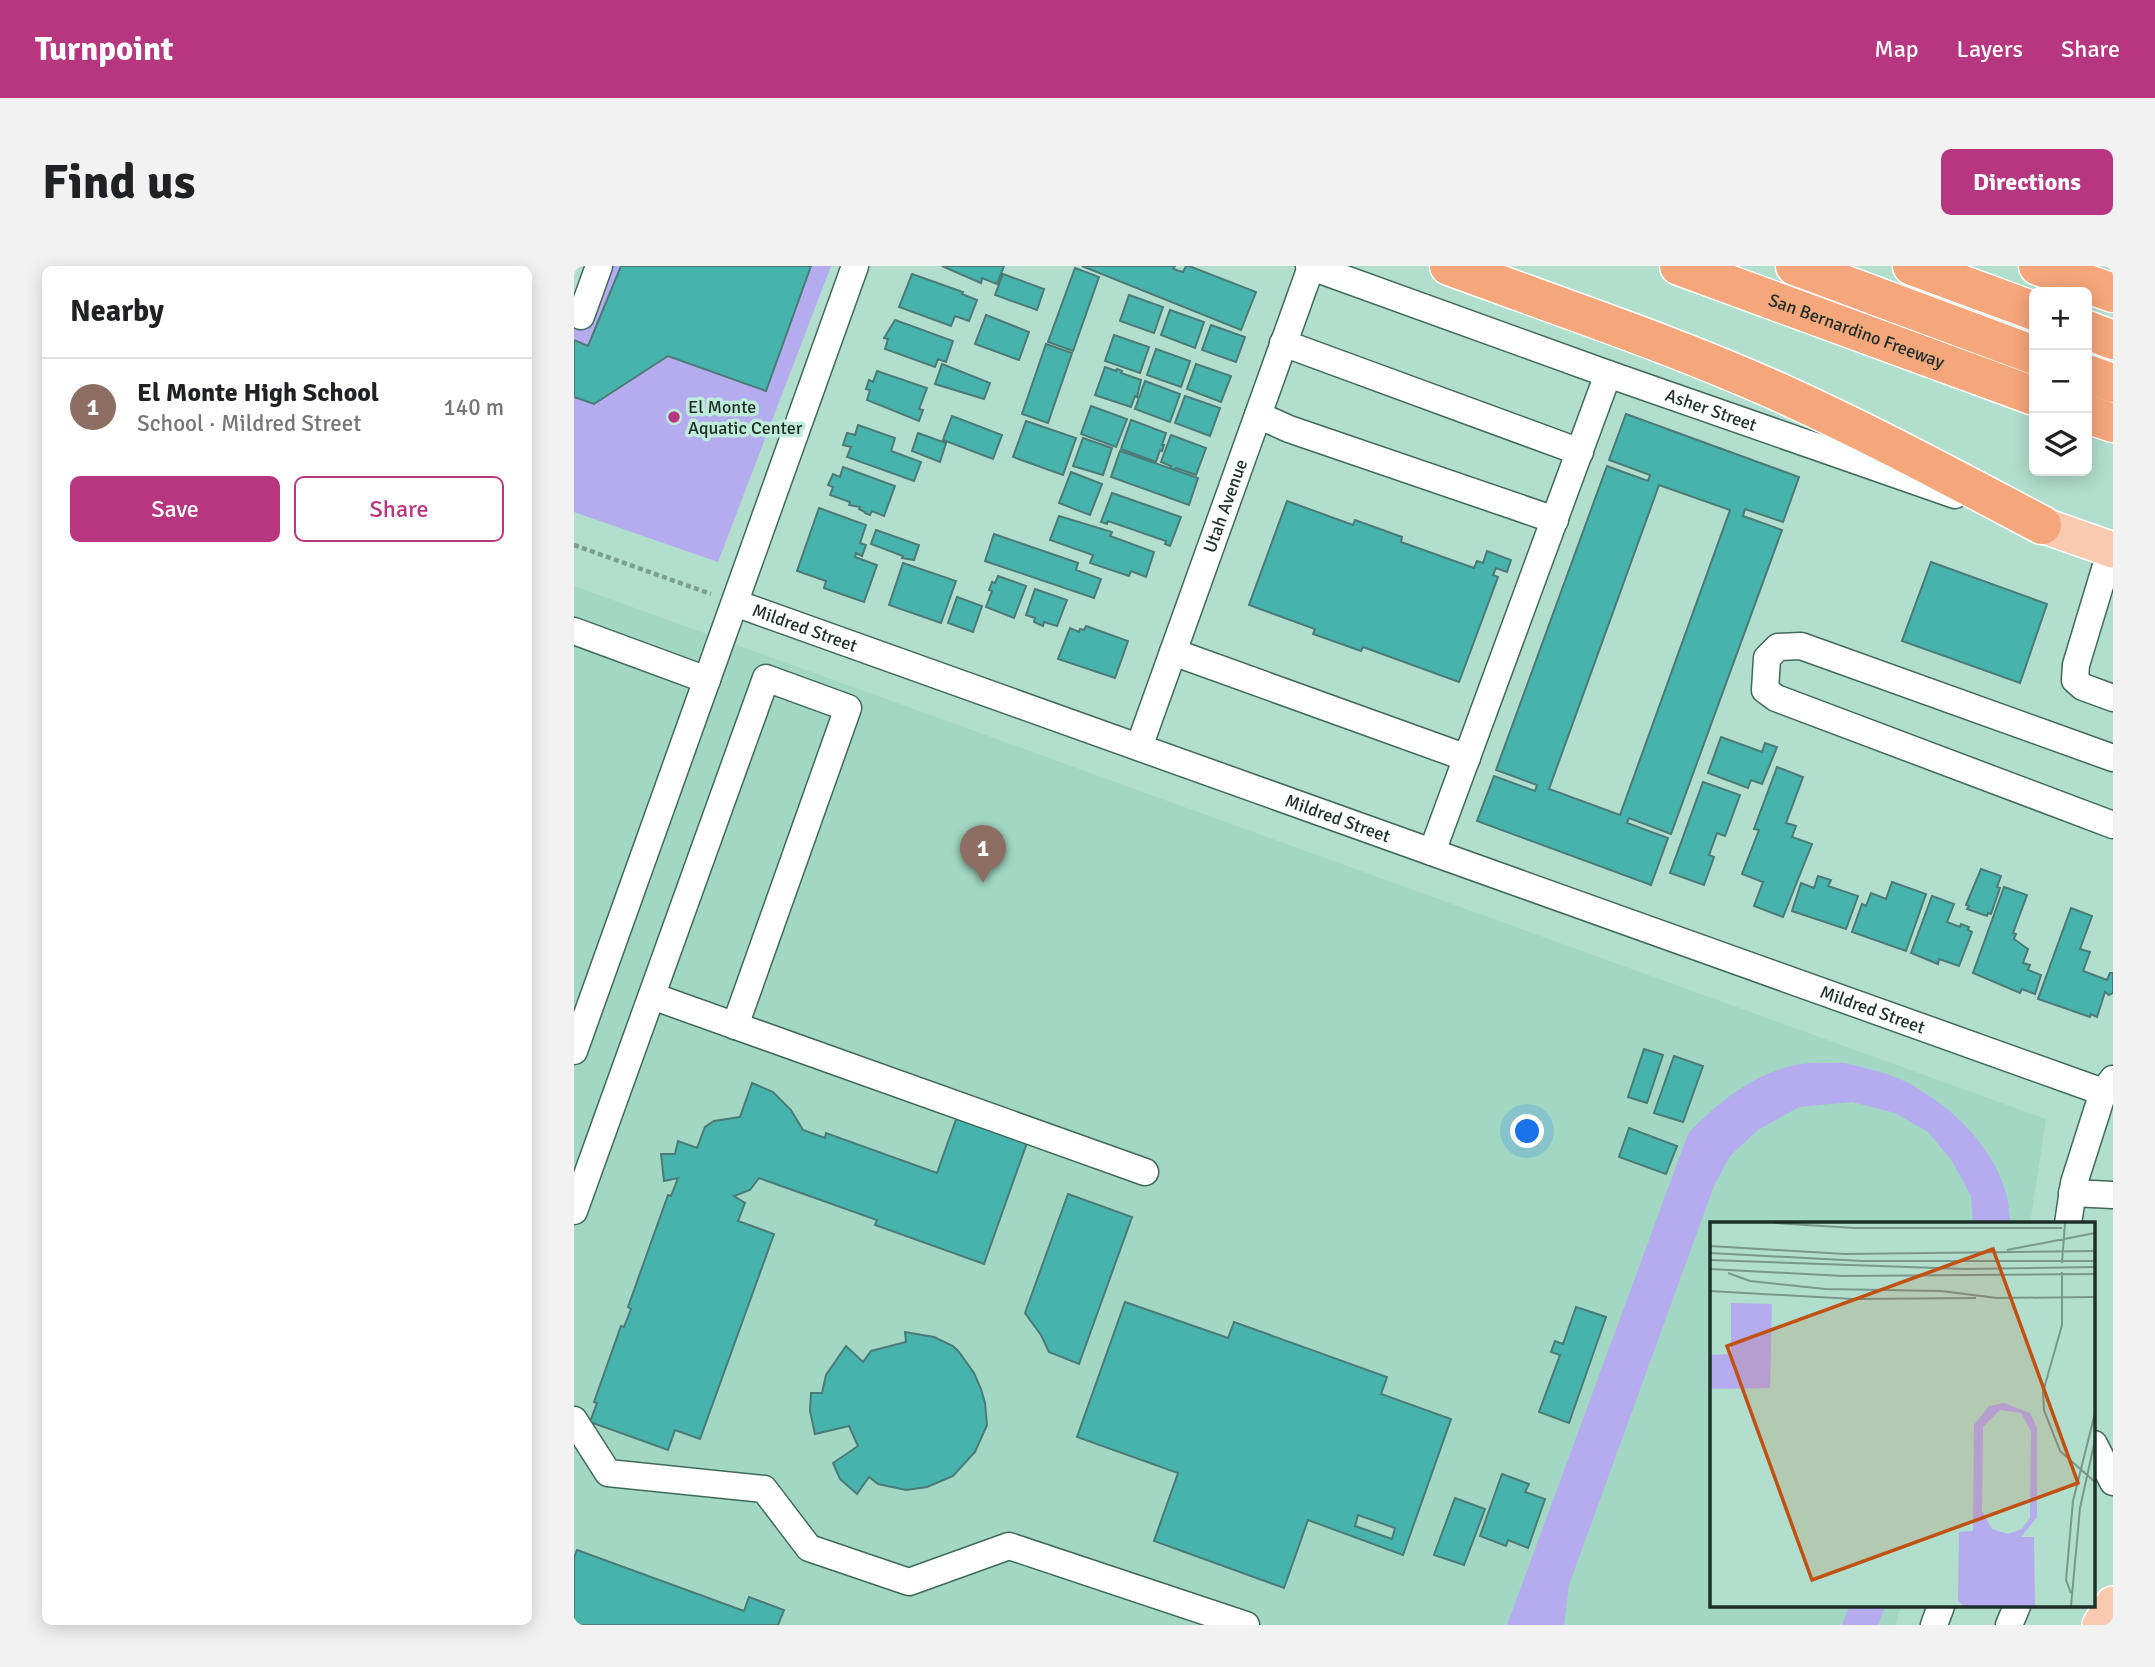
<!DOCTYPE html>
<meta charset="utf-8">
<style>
:root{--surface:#fff;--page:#f2f2f2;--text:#202124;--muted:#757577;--line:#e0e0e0;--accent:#b73680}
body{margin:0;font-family:Signika,sans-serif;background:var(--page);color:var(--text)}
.controls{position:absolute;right:21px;top:21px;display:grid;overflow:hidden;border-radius:10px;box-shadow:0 4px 18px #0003}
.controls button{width:63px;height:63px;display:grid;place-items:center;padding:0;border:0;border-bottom:2px solid var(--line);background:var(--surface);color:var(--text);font:35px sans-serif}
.you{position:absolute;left:954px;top:866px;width:24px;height:24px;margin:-18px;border:5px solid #fff;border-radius:50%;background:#1a73e8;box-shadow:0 0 0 10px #1a73e833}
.badge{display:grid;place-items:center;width:46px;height:46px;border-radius:50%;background:var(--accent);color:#fff;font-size:23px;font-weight:700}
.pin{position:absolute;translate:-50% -58px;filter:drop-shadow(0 2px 4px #0008)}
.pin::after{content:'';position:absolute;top:37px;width:24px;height:21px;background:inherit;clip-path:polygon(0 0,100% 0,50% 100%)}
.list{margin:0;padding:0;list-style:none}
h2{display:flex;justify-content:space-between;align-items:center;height:91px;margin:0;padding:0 28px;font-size:30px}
h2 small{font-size:23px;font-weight:400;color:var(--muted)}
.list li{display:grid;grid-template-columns:46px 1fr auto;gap:21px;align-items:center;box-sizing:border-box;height:98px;padding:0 28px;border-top:2px solid var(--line)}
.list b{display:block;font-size:26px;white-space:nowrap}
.list p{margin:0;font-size:23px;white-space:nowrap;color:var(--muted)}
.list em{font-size:23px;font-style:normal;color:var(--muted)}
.actions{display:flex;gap:14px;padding:21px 28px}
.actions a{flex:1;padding:16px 0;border:2px solid var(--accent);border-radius:10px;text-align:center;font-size:24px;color:var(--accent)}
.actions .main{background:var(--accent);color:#fff}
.icon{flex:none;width:38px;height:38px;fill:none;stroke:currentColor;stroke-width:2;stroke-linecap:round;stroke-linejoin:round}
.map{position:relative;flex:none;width:1539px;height:1359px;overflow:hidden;border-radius:10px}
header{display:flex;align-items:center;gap:42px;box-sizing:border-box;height:98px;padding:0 35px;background:var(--accent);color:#fff}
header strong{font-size:33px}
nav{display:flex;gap:38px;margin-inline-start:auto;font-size:24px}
.intro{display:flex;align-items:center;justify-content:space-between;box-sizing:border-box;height:168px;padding:0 42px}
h1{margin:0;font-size:49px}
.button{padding:18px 32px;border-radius:10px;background:var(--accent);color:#fff;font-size:24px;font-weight:700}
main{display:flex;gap:42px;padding:0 42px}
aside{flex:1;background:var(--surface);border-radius:10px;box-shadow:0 4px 18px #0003}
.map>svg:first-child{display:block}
.built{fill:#a2d8c3}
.green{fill:#b4acef}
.building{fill:#46b4ad;stroke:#4b7a77;stroke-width:2;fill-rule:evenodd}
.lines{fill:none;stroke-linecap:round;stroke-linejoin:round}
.minor-casing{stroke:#40695a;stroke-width:29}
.major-casing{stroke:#fff;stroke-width:38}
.highway-casing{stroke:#fff;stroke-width:41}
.path{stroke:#7b9d90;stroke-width:4.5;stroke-dasharray:5 3.5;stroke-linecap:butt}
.minor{stroke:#fff;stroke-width:26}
.major{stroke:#f9cab0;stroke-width:35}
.highway{stroke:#f5a67b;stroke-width:38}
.poi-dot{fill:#b73680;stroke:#bfecda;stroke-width:2.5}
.labels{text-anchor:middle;stroke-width:7;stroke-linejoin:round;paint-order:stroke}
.street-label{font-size:18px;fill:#1e2f29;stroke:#bfecda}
.poi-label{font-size:18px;fill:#1e2f29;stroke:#bfecda;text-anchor:start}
.inset-road{fill:none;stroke:#77988b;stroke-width:2}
.view{fill:#c05112;fill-opacity:0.15;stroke:#c05112;stroke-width:3.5}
.inset-edge{fill:none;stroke:#1e2f29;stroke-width:3.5}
</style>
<header>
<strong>Turnpoint</strong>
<nav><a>Map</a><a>Layers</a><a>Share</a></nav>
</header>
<div class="intro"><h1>Find us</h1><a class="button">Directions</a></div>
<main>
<aside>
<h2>Nearby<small></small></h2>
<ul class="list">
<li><span class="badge" style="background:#8d6e63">1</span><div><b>El Monte High School</b><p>School · Mildred Street</p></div><em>140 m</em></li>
</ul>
<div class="actions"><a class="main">Save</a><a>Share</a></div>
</aside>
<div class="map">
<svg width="1539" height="1359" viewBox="0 0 1539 1359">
<rect width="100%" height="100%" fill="#b2decd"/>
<path class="built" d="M0,320L1472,853L1456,958H1138V1340H1327L1321,1359H0Z"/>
<path class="green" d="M26,0H257L144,296L0,246V53Z
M1270,797C1291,802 1313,806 1332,816C1384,843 1437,896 1436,958H1399L1397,930L1378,895L1354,866L1321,847L1278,836L1225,841L1184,864L1156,890L1140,920L995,1319L990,1359H933L1114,868C1143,836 1183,805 1227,798C1241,796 1256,797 1270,797Z
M1275,1340H1311L1304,1359H1268Z"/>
<path class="building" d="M47,0H237L192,125L94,90L20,138L0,131V74L14,80Z
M368,0H430L423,18L408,12L407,17Z
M508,0H601L599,3L609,6L612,0H615L682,26L667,64Z
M501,2L525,11L499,85L474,76Z
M338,8L389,26L388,28L403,34L395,55L381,50L377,60L325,41Z
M429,8L470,23L463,44L421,29Z
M555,29L589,41L580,67L546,55Z
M596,44L630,56L621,82L587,69Z
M412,49L455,66L445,94L401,78Z
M321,54L379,75L372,96L364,93L361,101L311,83L314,73L310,72Z
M637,59L671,71L662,96L628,84Z
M540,69L575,81L566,107L531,95Z
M472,78L498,87L474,157L448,148Z
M582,83L616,95L607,121L573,109Z
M368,98L416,117L410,133L361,118Z
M622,98L657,110L647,136L613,123Z
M531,101L542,105L543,103L548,105L547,107L567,114L563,131L561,130L557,141L521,129Z
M303,105L353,122L345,143L349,144L345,155L293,134L296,124L292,123L295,114L299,116Z
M571,115L606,128L596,156L561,143Z
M611,130L646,142L636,170L601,157Z
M517,140L553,153L542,181L507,168Z
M1052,148L1225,211L1209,256L1171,243L1169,250L1208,264L1097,568L1055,552L1053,557L1094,572L1077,619L903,555L920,510L961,525L963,519L922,504L1033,200L1074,215L1076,209L1035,194ZM1085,219L1156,244L1046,549L975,523Z
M378,150L428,169L419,193L369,174Z
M557,154L592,167L588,179H590L588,185L586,184L582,196L547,183Z
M452,155L502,172L489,209L439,191Z
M284,159L321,172L317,185L347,196L340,215L273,191L277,181L269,179L273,167L281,169Z
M344,167L372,177L366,196L338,185Z
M597,169L632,182L622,209L602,202L601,204L596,202L597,200L587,196Z
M509,172L538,182L529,209L499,200Z
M546,185L624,212L615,239L537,211Z
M269,201L321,220L310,250L298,245L296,249L291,247V246L285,243L286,241L275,239L276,236L256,229L259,221L254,219L259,208L266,211Z
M497,206L528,218L516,249L485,237Z
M538,227L607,251L596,280L591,278L592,275L534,255L533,258L527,256Z
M713,235L779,259L781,254L828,271L827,276L900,302L903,295L909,297L913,285L937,294L933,306L922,302L919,309L924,311L885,416L789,381L787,385L739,368L741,363L675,339Z
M245,242L292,259L286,277L292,279L288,290L282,287L281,291L303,299L290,336L250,322L252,315L223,305Z
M485,250L538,266L536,270L580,286L572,311L557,305L555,310L516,297L519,289L476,274Z
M302,264L345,279L340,294L328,292L329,290L297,278Z
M420,268L504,297L502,304L527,313L520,332L411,295Z
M1357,296L1473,338L1446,417L1328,375Z
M329,297L382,315L367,357L315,339Z
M424,310L452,320L440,352L412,341L418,325L415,324L418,316L421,317Z
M461,323L493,334L483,360L470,356L469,360L460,356L461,352L452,349Z
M383,331L408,340L399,366L374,357Z
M512,360L554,375L541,412L484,393L496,362L505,366L506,363L510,364Z
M1147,471L1188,486L1191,477L1203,481L1188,518L1177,514L1174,522L1134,507Z
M1203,501L1229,511L1212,557L1222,560L1218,571L1238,578L1209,651L1180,640L1189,616L1168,608L1185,564L1180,563Z
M1129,516L1166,529L1151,570L1143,567L1135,589L1140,591L1130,619L1096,607Z
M1407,603L1427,610L1423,621L1426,622L1417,648L1414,647L1413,650L1393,643L1395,640L1392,639Z
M1244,610L1257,614L1254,620L1284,630L1272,663L1218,645L1227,617L1240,622Z
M1318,616L1352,628L1332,685L1278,666L1288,638L1292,640L1297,627L1312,633Z
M1430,621L1453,629L1439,667L1442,668L1440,673L1454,683L1449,697L1456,699L1454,704L1467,709L1461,728L1448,723L1446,727L1399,707Z
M1358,630L1380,638L1373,656L1386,661L1387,658L1395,661L1394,664L1398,666L1385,700L1365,693L1364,698L1337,687Z
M1497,642L1518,650L1506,683L1516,686L1509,705L1533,714L1536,707H1539V727L1535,729L1531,726L1523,751L1517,748L1516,751L1464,733Z
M1070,783L1089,789L1073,837L1054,831Z
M1100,790L1129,800L1109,856L1080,847Z
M178,817L199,826L217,844L229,864L251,872L252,867L363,907L385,845L455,871L410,998L301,959L303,954L185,912L176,924L160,930L171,937L164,955L200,968L126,1173L101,1164L94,1184L16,1156L23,1137L20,1136L47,1060L50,1061L57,1043L54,1041L94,929L97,930L104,912L90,915L87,888H101L104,875L123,882L131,861L140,855L166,851Z
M1055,862L1103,880L1092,908L1045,891Z
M494,928L558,951L505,1098L475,1086L467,1069L451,1047Z
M551,1036L654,1072L660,1056L813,1111L807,1128L877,1153L829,1289L734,1254L710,1322L580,1275L604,1207L503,1171ZM784,1249L821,1262L818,1273L781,1260Z
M1002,1041L1032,1051L995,1157L965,1146L986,1089L977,1086L981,1075L989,1078Z
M331,1066L360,1071L379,1080L385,1086L400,1107L407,1123L411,1137L413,1159L401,1186L379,1210L353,1221L332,1224L304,1218L295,1211L283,1228L266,1213L259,1197L284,1180L275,1160L241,1168L236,1145L237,1127H248L252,1109L272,1080L289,1096L297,1085L332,1076Z
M928,1208L955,1218L951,1226L971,1233L954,1282L934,1274L932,1280L906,1270Z
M881,1232L911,1243L890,1299L860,1289Z
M3,1284L170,1345L175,1331L210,1344L204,1359H0V1292Z"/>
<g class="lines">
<g class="minor-casing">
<g id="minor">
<path id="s1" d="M735,0L1034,108L1381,229"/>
<path d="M7,50L25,0"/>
<path d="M709,77L1006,186"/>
<path d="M684,149L715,163L981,254"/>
<path d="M1537,283L1502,399L1501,414L1509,421L1539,432"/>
<path id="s2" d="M161,337L1529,826"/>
<path d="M0,365L133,414"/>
<path d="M599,386L893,492"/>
<path id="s3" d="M565,481L737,1"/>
<path d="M1539,492L1227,380L1204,381L1193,392L1191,424L1202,432L1539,559"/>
<path d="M858,586L1034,108"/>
<path d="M78,730L571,906"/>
<path d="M0,785L281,0"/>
<path d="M1498,927L1539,929"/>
<path d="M0,945L192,412L274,442L161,760"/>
<path d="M1494,958L1500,917L1529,826L1539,813"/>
<path d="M0,1154L34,1207L190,1223L235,1282L335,1316L435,1280L672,1359"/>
<path d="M1520,1178L1539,1216"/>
<path d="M1360,1359L1367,1340"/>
<path d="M1435,1359L1443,1340"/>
</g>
</g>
<g class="major-casing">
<path id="major" d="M1468,259L1539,284
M1526,1359L1539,1338"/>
</g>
<g class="highway-casing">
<g id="highway">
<path d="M875,0C983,40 1092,76 1198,123C1290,164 1379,212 1468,259"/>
<path id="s4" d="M1105,0L1460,130"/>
<path d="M1221,0L1460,89"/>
<path d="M1338,0L1460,45"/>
<path d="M1464,0L1539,27"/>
<path d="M1513,64L1539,74"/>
<path d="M1513,108L1539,117"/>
<path d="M1513,148L1539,157"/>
</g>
</g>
<path class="path" d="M0,279L137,328"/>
<use href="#minor" class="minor"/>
<use href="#major" class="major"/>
<use href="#highway" class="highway"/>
</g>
<circle class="poi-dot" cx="100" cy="151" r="7"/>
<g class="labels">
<g class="street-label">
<text dy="6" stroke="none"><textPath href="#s4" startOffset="189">San Bernardino Freeway</textPath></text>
<text dy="6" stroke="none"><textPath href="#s1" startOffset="427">Asher Street</textPath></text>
<text dy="6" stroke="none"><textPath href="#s3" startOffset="256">Utah Avenue</textPath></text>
<text dy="6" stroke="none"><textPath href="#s2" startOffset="74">Mildred Street</textPath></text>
<text dy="6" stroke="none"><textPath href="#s2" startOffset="640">Mildred Street</textPath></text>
<text dy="6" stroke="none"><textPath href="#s2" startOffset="1208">Mildred Street</textPath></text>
</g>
<g class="poi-label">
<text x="114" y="147">El Monte<tspan x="114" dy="21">Aquatic Center</tspan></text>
</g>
</g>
<g transform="translate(1136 956)">
<rect width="385" height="385" fill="#b2decd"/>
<path d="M21,81L62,82L60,166L0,167V133L21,132ZM294,181L320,191L327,206V295L311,315H324L325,384H254L248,379L249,310L263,309L264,203L279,184ZM290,188L311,191L321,209L320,296L312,307L298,312L282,307L272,289L273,205Z" fill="#b4acef" fill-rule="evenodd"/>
<path class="inset-road" d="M65,1L144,6H352M0,24L135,32L385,29M297,28L385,11M0,31L152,39H385M0,38L255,47L385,45M352,41L355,1M0,47L133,54L385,52M352,50V103L333,170L334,188L350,229L385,260M18,51L40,59L115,67L231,69L287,76M0,69L144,77L266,76M287,76L385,75M361,371L356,358L363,279L385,191M361,384L370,286L385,218"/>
<path class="view" d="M283,27L368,261L102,358L17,124Z"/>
<rect width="385" height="385" class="inset-edge"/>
</g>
</svg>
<div class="controls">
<button>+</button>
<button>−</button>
<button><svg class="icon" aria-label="layers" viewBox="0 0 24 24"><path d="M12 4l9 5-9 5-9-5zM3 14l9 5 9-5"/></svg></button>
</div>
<div class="you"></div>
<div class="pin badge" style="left:409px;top:617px;background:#8d6e63">1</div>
</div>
</main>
